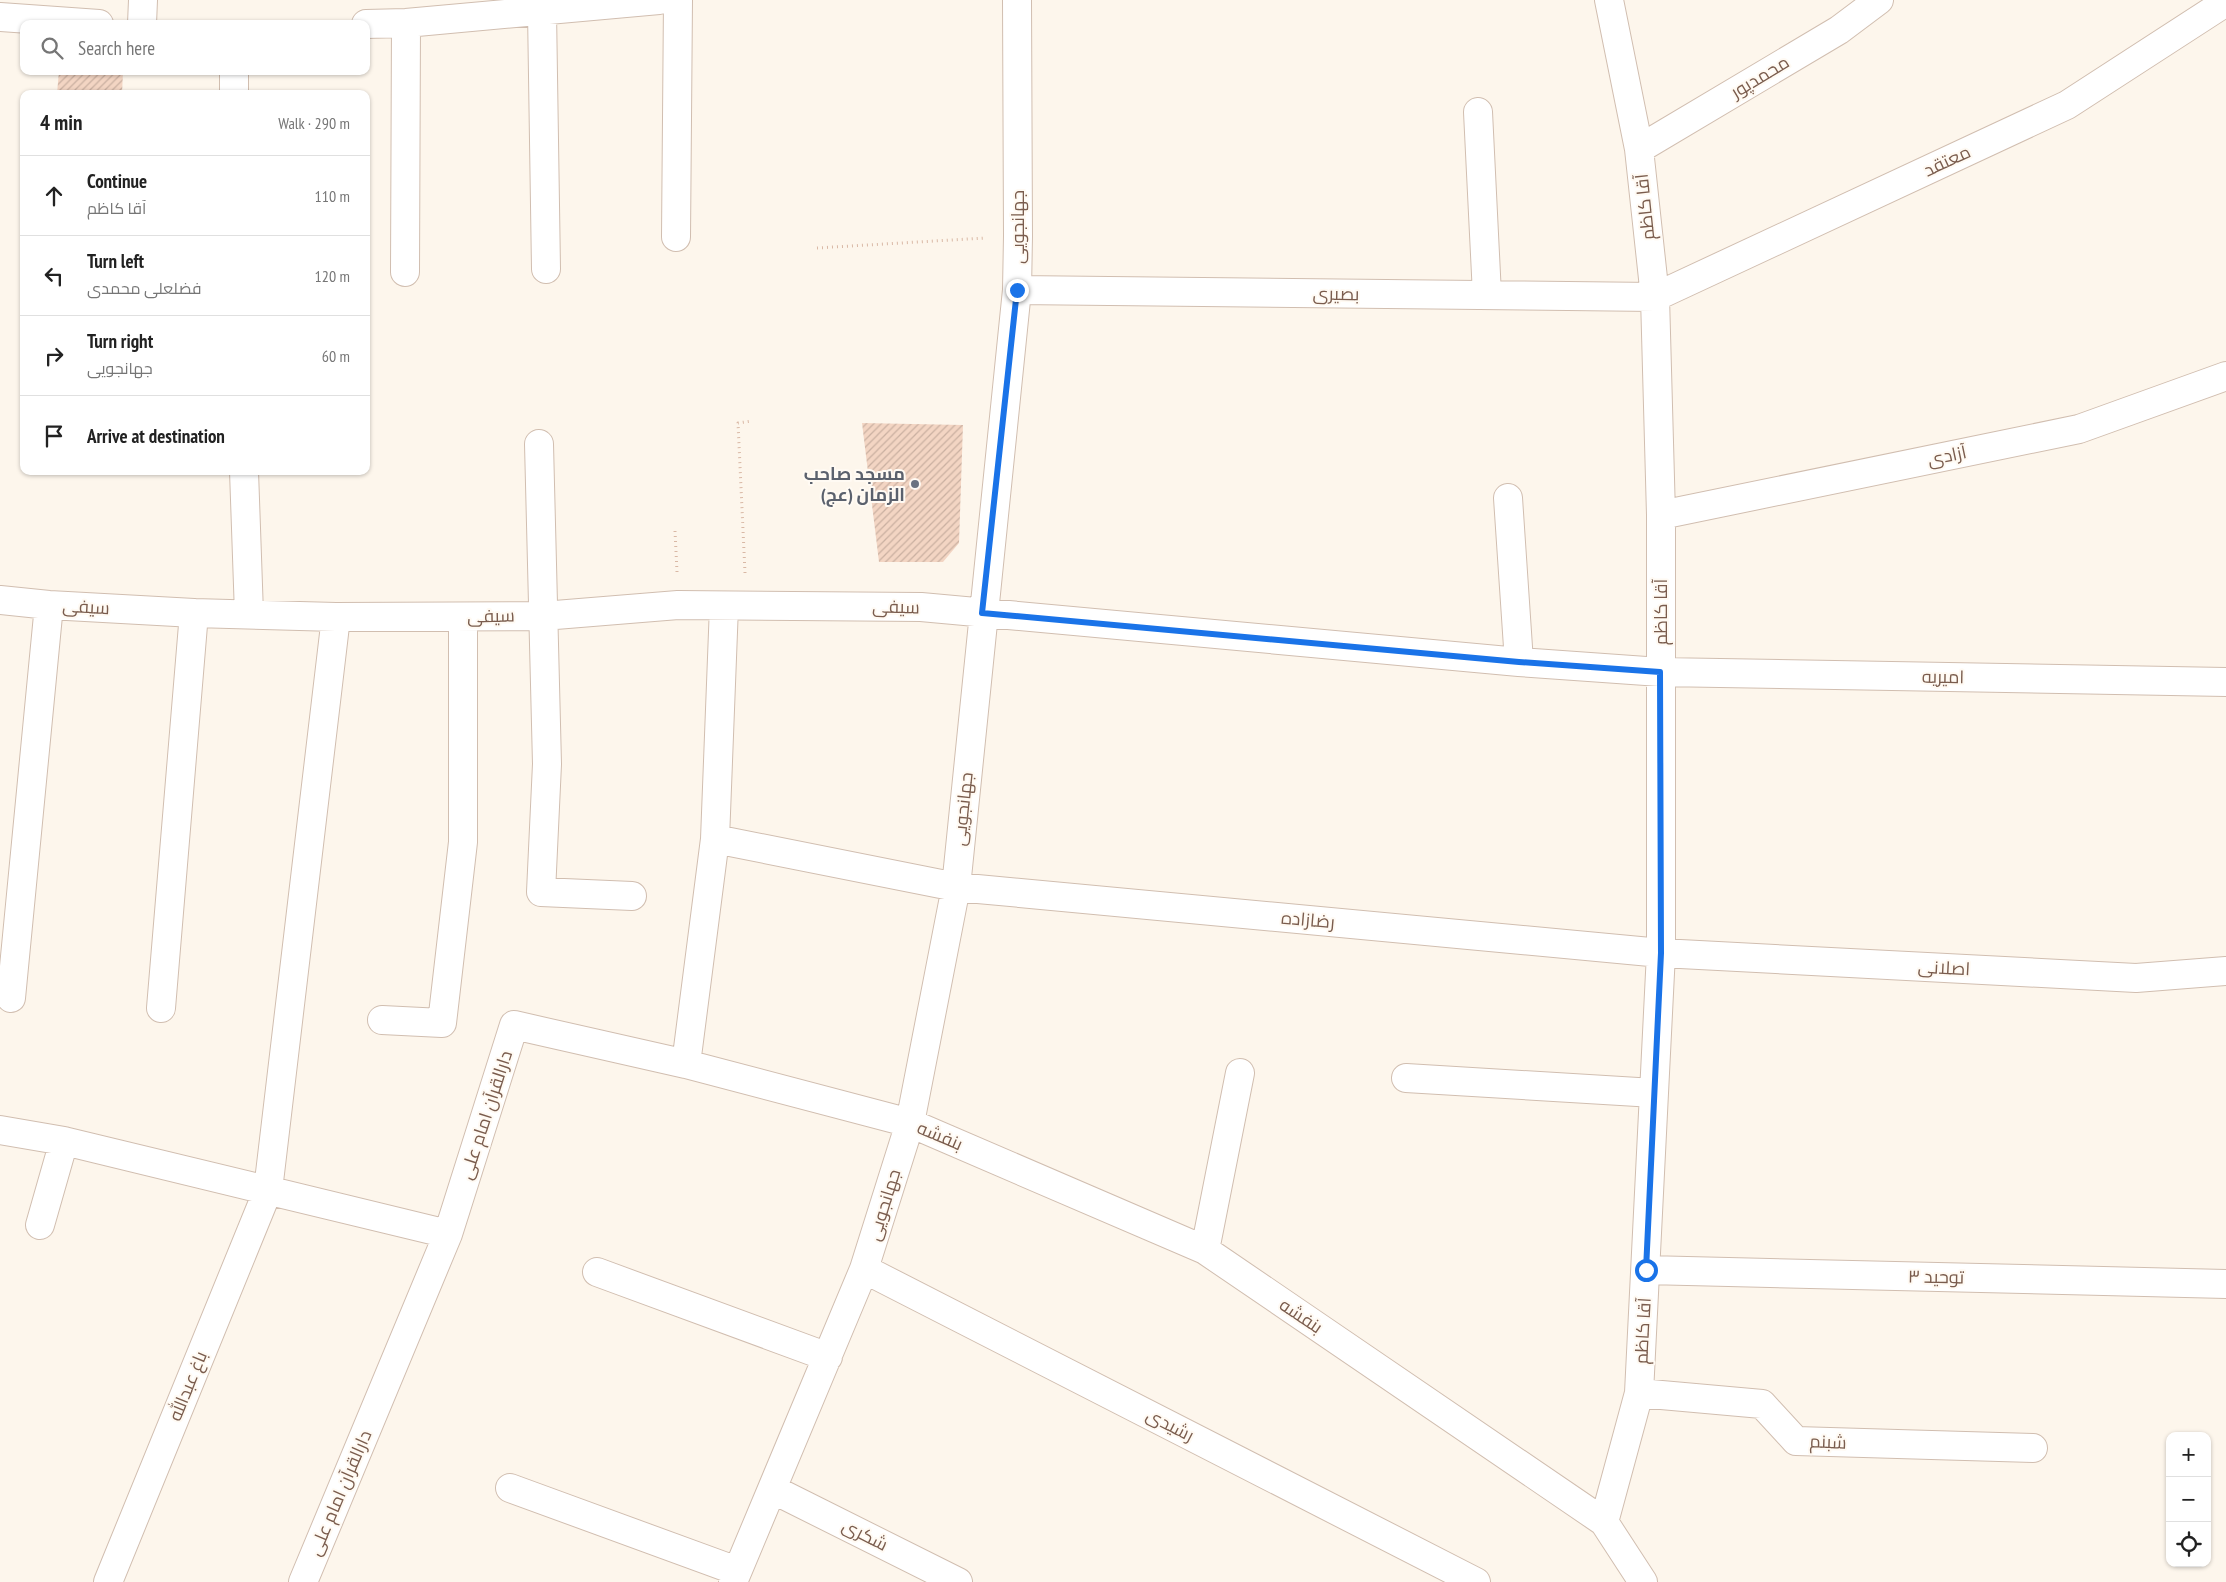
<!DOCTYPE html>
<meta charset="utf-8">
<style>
:root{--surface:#fff;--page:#f6f6f6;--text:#222;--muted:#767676;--line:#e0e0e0}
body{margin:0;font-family:"PT Sans Narrow",Cairo,sans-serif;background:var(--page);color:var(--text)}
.controls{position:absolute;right:15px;bottom:15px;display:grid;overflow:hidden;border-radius:10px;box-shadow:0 1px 4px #0004}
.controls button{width:45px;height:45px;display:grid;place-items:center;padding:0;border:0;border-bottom:1px solid var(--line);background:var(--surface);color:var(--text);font:25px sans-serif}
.stop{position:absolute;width:15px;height:15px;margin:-11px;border:4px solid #1a73e8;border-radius:50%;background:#fff}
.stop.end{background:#1a73e8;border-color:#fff;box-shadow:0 1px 5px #0008}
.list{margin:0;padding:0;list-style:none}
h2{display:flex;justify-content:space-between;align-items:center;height:65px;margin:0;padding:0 20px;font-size:21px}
h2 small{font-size:16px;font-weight:400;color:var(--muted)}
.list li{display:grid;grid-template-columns:32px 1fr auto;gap:15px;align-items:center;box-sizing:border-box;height:80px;padding:0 20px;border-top:1px solid var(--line)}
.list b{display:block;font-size:19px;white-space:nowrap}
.list p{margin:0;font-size:16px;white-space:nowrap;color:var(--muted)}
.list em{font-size:16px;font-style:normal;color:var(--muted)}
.icon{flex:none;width:28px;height:28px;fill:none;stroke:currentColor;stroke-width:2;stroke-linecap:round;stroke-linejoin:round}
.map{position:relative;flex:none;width:2226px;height:1582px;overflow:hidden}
.search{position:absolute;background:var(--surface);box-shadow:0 1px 4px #0004;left:20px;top:20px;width:350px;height:55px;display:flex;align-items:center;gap:12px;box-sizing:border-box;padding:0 18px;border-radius:10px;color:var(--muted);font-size:19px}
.panel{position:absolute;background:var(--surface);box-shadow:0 1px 4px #0004;left:20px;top:90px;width:350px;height:385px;border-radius:10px}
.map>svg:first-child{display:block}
.building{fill:url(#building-hatch)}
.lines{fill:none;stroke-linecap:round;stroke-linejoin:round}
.street-casing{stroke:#d1beb0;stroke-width:30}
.path{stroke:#d9b8a5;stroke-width:3;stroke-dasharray:1 4;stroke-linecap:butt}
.street{stroke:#fff;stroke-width:28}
.route{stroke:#1a73e8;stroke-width:6}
.worship-dot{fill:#6b7280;stroke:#fffaf3;stroke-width:2}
.labels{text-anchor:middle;stroke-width:4;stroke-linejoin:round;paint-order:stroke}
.street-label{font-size:18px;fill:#7a5c4d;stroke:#fffaf3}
.worship-label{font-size:18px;font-weight:bold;fill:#5b616d;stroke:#fffaf3;text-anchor:end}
</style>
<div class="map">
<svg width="2226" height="1582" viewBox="0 0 2226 1582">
<defs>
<pattern id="building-hatch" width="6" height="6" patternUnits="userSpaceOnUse" patternTransform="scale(1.25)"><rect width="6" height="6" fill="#f3d5c3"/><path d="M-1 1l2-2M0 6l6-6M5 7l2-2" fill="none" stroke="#cab0a1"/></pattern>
</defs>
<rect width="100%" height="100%" fill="#fdf6ec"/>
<path class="building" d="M59,71H123L122,94H57Z
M862,423L963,425L959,543L943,562H879Z"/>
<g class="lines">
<g class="street-casing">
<path id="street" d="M542,11L546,269
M0,17L99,24
M142,24L143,0
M366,24L406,23L659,0
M234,71V94
M1478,112L1487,295
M1639,149L1839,30L1879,0
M676,237L678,0
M405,272L406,23
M1017,290L1655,297L2067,105L2226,2
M539,444L547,764L541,892L632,896
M244,471L249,614
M1508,498L1519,662
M1661,515L2079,429L2226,376
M0,600L49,605L194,613L336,617L543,616L678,605L921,607L1519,662L1660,672L2226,682
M715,839L956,887L1661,953L2136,978L2226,971
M11,998L49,605
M161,1008L194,613
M382,1020L442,1023L463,842V617
M686,1064L715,839L724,606
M1406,1078L1654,1093
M0,1130L64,1141L448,1234
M40,1225L64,1141
M1205,1250L1240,1073
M864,1269L1476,1582
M1646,1270L2226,1284
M597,1272L828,1357
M1639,1393L1762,1404L1796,1441L2033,1448
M510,1488L737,1571
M772,1489L958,1582
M1604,1522L1639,1393L1661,953V515L1655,297L1639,149L1609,0
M108,1582L268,1190L336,617
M303,1582L448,1234L514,1025L686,1064L910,1123L1205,1250L1604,1522L1643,1582
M733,1582L864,1269L910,1123L956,887L1017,290L1018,236L1017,0"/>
</g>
<path class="path" d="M817,248L985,238
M675,531L677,572
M745,573L738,423L752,421"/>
<use href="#street" class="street"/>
</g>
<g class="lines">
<path class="route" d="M1017,290L982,613L1519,662L1660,672L1661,953L1646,1270"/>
</g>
<circle class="worship-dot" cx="915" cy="484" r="5"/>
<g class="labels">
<g class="street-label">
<text transform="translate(1760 77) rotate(-31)" y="6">محمدپور</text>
<text transform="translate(1947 161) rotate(-25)" y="6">معتقد</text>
<text transform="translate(1645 207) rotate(-96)" y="6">آقا کاظم</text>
<text transform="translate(1018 227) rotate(-90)" y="6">جهانجویی</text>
<text transform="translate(1336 294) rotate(1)" y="6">بصیری</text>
<text transform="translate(1947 456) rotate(-12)" y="6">آزادی</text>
<text transform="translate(86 607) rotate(3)" y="6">سیفی</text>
<text transform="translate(896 607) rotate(1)" y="6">سیفی</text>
<text transform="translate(1661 612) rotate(-90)" y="6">آقا کاظم</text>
<text transform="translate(491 616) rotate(-1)" y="6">سیفی</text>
<text transform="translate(1943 677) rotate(1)" y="6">امیریه</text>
<text transform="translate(963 809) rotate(-84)" y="6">جهانجویی</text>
<text transform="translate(1308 920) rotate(5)" y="6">رضازاده</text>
<text transform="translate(1944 968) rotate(3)" y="6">اصلانی</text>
<text transform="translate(486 1115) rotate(-72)" y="6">دارالقرآن امام علی</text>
<text transform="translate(940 1136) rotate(23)" y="6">بنفشه</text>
<text transform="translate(884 1205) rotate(-73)" y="6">جهانجویی</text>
<text transform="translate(1936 1277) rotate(1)" y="6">توحید ۳</text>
<text transform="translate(1301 1316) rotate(34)" y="6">بنفشه</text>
<text transform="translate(1643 1331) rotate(-87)" y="6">آقا کاظم</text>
<text transform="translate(188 1386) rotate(-68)" y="6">باغ عبدالله</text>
<text transform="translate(1170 1425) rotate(27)" y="6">رشیدی</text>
<text transform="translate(1828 1442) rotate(2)" y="6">شبنم</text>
<text transform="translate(340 1493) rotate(-67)" y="6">دارالقرآن امام علی</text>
<text transform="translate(865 1535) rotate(27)" y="6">شکری</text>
</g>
<g class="worship-label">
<text x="905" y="480">مسجد صاحب<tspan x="905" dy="21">الزمان (عج)</tspan></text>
</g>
</g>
</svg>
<div class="controls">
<button>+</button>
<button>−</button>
<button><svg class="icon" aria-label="locate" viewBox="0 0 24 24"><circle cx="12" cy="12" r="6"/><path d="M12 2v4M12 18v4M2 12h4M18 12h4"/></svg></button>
</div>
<div class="stop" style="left:1646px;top:1270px"></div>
<div class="stop end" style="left:1017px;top:290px"></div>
<div class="search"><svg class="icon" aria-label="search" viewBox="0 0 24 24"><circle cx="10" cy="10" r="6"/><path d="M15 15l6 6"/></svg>Search here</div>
<section class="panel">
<h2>4 min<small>Walk · 290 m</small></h2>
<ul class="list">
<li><svg class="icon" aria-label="ahead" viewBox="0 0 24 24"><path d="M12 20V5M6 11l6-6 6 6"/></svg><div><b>Continue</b><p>آقا کاظم</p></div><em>110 m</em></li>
<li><svg class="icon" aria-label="left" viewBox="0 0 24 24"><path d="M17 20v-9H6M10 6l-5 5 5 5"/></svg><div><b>Turn left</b><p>فضلعلی محمدی</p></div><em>120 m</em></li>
<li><svg class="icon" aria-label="right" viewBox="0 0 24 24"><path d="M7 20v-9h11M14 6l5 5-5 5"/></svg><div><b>Turn right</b><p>جهانجویی</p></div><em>60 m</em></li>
<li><svg class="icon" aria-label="arrive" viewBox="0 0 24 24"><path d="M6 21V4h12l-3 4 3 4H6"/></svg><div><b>Arrive at destination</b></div></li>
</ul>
</section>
</div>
